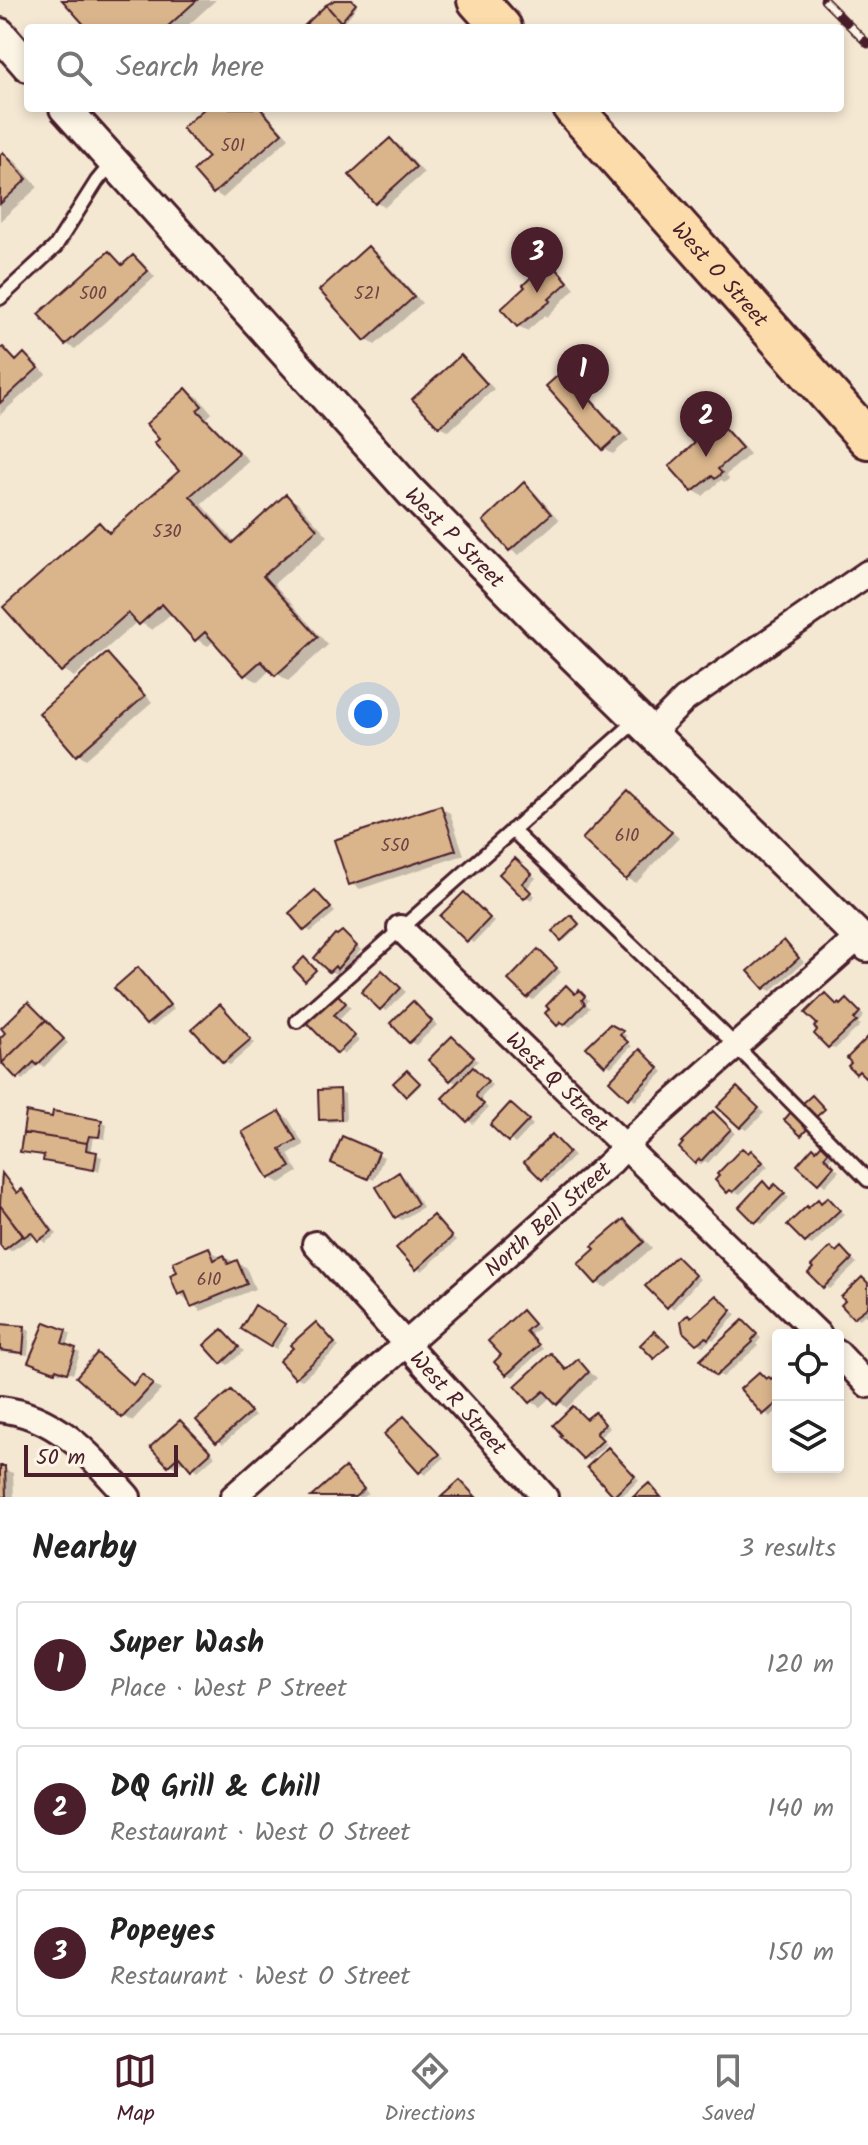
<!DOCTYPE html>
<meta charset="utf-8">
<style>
:root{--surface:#fff;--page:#f6f6f6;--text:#222;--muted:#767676;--line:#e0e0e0;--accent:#4a1f2b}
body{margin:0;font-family:Kalam,sans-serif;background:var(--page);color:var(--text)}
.controls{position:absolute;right:24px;bottom:24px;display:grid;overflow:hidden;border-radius:8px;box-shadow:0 4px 12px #0003}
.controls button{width:72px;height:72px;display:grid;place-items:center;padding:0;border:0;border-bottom:2px solid var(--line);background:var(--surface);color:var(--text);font:40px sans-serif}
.scale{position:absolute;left:24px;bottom:20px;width:154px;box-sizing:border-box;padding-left:8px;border:4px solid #4a1f2b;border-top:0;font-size:22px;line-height:28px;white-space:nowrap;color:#4a1f2b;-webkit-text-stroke:6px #fcf5e5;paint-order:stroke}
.you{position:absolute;left:368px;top:714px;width:28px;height:28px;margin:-20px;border:6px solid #fff;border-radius:50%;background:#1a73e8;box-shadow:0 0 0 12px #1a73e833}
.badge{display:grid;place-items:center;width:52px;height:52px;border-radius:50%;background:var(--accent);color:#fff;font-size:26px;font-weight:700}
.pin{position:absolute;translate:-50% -66px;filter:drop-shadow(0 2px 4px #0008)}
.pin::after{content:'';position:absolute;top:42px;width:28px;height:24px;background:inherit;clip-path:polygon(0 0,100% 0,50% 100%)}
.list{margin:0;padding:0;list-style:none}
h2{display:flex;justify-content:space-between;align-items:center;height:104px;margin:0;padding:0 32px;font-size:34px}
h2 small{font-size:26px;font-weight:400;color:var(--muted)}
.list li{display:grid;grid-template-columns:52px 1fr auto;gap:24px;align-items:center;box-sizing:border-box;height:128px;margin:0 16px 16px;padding:0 16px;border:2px solid var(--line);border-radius:8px}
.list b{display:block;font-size:30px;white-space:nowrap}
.list p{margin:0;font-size:26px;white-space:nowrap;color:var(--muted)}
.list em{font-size:26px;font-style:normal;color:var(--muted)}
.icon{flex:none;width:44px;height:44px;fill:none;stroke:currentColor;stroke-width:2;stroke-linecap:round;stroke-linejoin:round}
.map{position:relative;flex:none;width:868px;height:1497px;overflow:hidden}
.search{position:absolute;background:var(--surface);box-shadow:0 4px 12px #0003;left:24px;right:24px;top:24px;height:88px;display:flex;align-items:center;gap:20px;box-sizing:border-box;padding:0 28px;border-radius:8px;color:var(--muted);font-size:30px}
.sheet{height:536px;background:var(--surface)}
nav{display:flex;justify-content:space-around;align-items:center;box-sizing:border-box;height:112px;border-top:2px solid var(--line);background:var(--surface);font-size:22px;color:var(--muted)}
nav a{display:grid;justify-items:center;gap:4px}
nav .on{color:var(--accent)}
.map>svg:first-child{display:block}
.shadow{fill:#0003}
.building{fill:#dab58c;stroke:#4a1f2b;stroke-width:2}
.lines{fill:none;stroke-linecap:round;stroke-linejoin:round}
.service-casing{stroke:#4a1f2b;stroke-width:18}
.minor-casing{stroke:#4a1f2b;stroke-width:30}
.tertiary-casing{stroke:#4a1f2b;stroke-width:36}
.primary-casing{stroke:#4a1f2b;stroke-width:44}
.service{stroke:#fcf5e5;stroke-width:12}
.minor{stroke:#fcf5e5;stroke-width:24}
.tertiary{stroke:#fcf5e5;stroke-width:30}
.primary{stroke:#fddcac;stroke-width:38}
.rail-casing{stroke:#4a1f2b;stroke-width:9}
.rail{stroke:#fcf5e5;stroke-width:6;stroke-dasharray:18;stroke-linecap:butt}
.labels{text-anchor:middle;stroke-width:6;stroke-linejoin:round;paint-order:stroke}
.number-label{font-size:18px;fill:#6e4443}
.street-label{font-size:22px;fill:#4a1f2b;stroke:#fcf5e5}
</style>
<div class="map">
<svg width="868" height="1497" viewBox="0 0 868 1497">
<rect width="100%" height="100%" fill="#f5e8d3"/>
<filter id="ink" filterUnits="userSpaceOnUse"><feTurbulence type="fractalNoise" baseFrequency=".0125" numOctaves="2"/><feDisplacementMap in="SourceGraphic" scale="16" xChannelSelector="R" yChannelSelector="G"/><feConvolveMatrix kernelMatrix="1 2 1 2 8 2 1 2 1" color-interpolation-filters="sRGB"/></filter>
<g filter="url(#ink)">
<path class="shadow" d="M65,0H216L185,28H90Z
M339,0H350L357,6L343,24L345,26L344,28H305Z
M208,108H262L289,138L223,198L214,192Z
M390,140L399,145L424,173L385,207L376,202Z
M3,155L15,161L38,187L0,221V158Z
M368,248L377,253L422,303L375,345L367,340L322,290Z
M109,253L124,265L133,257L142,262L155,277L75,349L66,344Z
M549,263L558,268L575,288L547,317L545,315L527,331L518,326L528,288Z
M3,349L18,361L25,355L33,360L46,374L0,415V352Z
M461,357L470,363L494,389L449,431L440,426Z
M564,373L573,378L629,440L613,454L604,449L549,386Z
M187,390L198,397L212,413L207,418L249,461L201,504L235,542L287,497L298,503L328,536L274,584L328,645L288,681L271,669L258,682L246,675L215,640L208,646L196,639L172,613L152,630L138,621L74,677L63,670L99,524L113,533L181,471Z
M719,424L728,430L750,454L726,475L729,479L725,482L721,480L703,496L694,491L672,467Z
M524,485L533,490L559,520L519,555L510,550Z
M107,656L116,661L152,702L86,759L78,754Z
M628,793L679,838L636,883L627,878Z
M441,808L450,813L464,855L360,889L351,884Z
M516,860L536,878L527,888L535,896L531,901L502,874Z
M315,892L335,912L311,932L306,929Z
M469,898L494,922L474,943L468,940Z
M573,918L580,926L564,941L562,939Z
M347,936L361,950L343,970L341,969L336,974L330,971Z
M784,943L804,962L771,991L765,988Z
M544,955L561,972L533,1000L528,997Z
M138,970L174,1009L153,1027L148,1024Z
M383,972L406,992L386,1011L381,1008Z
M336,995L351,1007L338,1020L359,1041L344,1055L309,1022Z
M576,995L584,996L589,1000L586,1004L590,1008L570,1027L567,1025L564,1027L559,1024Z
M28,1004L68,1043L44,1067L39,1064L23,1080L0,1059V1040Z
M414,1004L437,1025L416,1045L410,1042Z
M853,1005L864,1016L858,1023L861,1025L835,1049L829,1046L820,1030L838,1006Z
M220,1007L255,1043L230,1065L224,1062Z
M610,1026L627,1036L624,1039L632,1046L611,1067L606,1064Z
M458,1041L478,1061L471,1068L492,1085L482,1096L481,1102L488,1108L473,1124L468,1120L459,1084L451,1080Z
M646,1055L663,1072L635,1101L612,1080Z
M409,1073L421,1085L409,1096L407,1095Z
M737,1089L764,1113L747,1130L741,1127Z
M339,1091L345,1094L346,1121L327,1122L321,1119Z
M516,1109L533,1125L515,1144L492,1124Z
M279,1113L288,1118L304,1145L288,1154L298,1172L280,1183L271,1178Z
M719,1117L735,1133L708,1163L705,1161L701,1165L696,1162Z
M102,1122L107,1125L105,1139L94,1137L91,1153L102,1157L99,1171L51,1163L45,1160L46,1157L22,1151Z
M552,1137L574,1156L548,1181L543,1178Z
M827,1150L833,1155L828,1161L839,1171L825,1186L800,1165L816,1151Z
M752,1152L768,1166L740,1194L736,1192L734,1194L729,1191Z
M378,1154L384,1157L374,1180L339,1165Z
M2,1175L19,1194L22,1192L27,1195L57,1234L45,1243L36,1235L11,1251L5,1248L0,1242V1177Z
M399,1175L405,1178L423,1207L402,1220L396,1217Z
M763,1184L772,1190L776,1186L789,1198L762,1224L757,1221Z
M828,1200L844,1214L812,1245L806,1242Z
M433,1218L456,1241L422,1271L417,1268Z
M624,1221L633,1226L652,1248L606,1288L597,1283L581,1264Z
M209,1250L218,1255L220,1259L224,1257L246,1267L255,1289L201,1311L180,1294Z
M842,1250L857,1263L830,1289L824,1286L837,1254Z
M677,1259L700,1279L673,1309L668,1306Z
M868,1283V1316L864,1315L860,1319L854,1316Z
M717,1297L736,1314L714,1340L712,1339L703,1346L697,1343L692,1319Z
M256,1308L289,1328L276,1349L243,1328Z
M522,1313L539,1328L530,1335L543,1349L513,1377L507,1373L504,1355Z
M743,1322L761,1338L756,1344L758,1346L723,1377L718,1374Z
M317,1325L339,1347L302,1380L296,1377Z
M0,1326L25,1328L30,1331L28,1355L0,1352Z
M66,1331L71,1334L67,1346L80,1353L73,1374L62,1370L61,1374L36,1365Z
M222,1331L244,1351L228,1365L223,1362Z
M98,1356L135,1386L143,1377L161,1390L132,1421L124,1416Z
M551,1356L569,1370L578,1362L597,1378L567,1408L552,1396L540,1407L532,1402Z
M759,1375L772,1381L778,1376V1410L770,1417L743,1389Z
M231,1392L255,1416L223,1444L218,1441Z
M574,1408L588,1421L595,1414L610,1428L600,1437L607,1444L589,1460L584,1457Z
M180,1422L215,1456L198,1471L185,1459L175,1468L153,1447Z
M410,1422L444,1458L425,1475L420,1471Z
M608,1449L639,1480L621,1497L615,1495Z
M0,1468L13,1473L14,1497H0Z
M345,1469L368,1493L363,1497H314Z"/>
<path class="building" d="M62,0H197L166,28H87Z
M335,0H352L356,4L341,22L326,5Z
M326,5L341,22L338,26L340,28H302Z
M205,108H260L282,133L213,194L193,171L208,157L182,128Z
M390,138L416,167L375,204L349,175Z
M3,152L27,179L0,204V155Z
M368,246L414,297L365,341L319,290Z
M109,251L122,265L133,255L148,271L65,345L38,314Z
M549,260L568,282L549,299L551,301L517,327L501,309L525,287L523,285Z
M3,347L16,361L24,353L38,368L0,403V349Z
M461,355L487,384L439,427L412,399Z
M564,370L621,434L603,450L546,386Z
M186,388L202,406L197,410L239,453L190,496L232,543L286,494L317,529L263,576L318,637L275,676L261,661L244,676L205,632L195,641L162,604L139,625L128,613L61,672L3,607L99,522L109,533L179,471L154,443L159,439L146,424Z
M719,422L742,448L718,469L722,473L715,479L712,476L692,492L669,466L695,443L692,440L700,433L703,436Z
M524,482L551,514L509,551L483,521Z
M107,653L145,696L76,756L39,713Z
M628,791L672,832L626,880L582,839Z
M441,805L456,850L349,885L334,840Z
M515,858L532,874L522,883L531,892L524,899L499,874Z
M315,890L331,908L304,931L289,913Z
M464,892L490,918L467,942L440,916Z
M571,915L579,924L561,941L552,931Z
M342,931L357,946L337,969L335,966L329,972L314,958L335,934L337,935Z
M784,940L799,958L764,989L748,971Z
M538,949L557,968L527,998L508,980Z
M304,957L316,970L305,981L293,968Z
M138,967L170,1005L146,1025L114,988Z
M382,970L401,988L380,1010L361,992Z
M566,985L575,994L579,990L585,996L582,1000L585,1004L564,1025L561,1022L557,1026L545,1013L549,1009L546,1006Z
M336,993L346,1003L334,1015L355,1036L337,1054L306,1022Z
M825,993L837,1005L839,1003L841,1005L847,999L860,1012L854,1019L857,1021L828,1048L814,1034L817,1030L814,1027L817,1024L805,1013Z
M413,1001L432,1021L409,1043L390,1023Z
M28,1002L46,1020L2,1063L0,1038L5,1033L1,1028Z
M220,1004L251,1039L223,1063L192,1029Z
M46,1020L64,1039L37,1065L34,1062L17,1079L2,1063Z
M610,1024L623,1031L620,1035L628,1042L605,1066L586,1047Z
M452,1036L474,1057L450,1081L428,1060Z
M868,1037V1074L865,1077L859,1071L856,1074L848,1066L851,1063L847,1058Z
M640,1049L659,1068L628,1099L609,1081Z
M473,1067L488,1081L477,1092L476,1097L484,1104L467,1122L442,1098Z
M407,1070L420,1083L406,1097L393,1083Z
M737,1087L759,1108L740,1128L717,1107Z
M340,1089L341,1119L319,1120L318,1090Z
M812,1095L825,1109L815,1118L802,1104Z
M510,1103L529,1120L508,1142L490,1125Z
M53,1111L102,1120L99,1137L89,1136L87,1143L23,1133L26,1112L52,1117Z
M279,1111L296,1140L280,1149L291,1167L269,1179L242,1132Z
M713,1111L731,1129L701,1161L699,1159L695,1164L679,1148L683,1143L681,1142Z
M791,1112L808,1128L801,1136L784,1120Z
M23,1133L87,1143L86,1150L97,1152L94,1170L43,1161L44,1155L20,1152Z
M552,1134L569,1152L542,1180L524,1162Z
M342,1136L379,1152L368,1179L331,1163Z
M822,1144L829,1151L824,1157L834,1166L818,1184L797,1165L813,1147L816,1150Z
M742,1148L748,1153L751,1150L763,1162L733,1192L730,1190L727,1193L715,1180L719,1176L717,1174Z
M399,1172L418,1204L395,1218L376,1187Z
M2,1173L17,1193L22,1189L52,1231L38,1241L31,1232L24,1237L0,1205Z
M763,1181L770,1189L775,1184L785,1193L755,1223L739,1207Z
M828,1197L840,1210L805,1243L787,1225L807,1206L808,1208L818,1199L821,1203Z
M0,1205L23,1235L4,1250L0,1245Z
M433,1215L452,1237L416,1270L396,1248Z
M624,1219L644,1242L596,1284L578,1264L595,1249L592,1246Z
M209,1247L214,1260L224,1255L228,1264L237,1260L247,1284L191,1307L185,1292L178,1295L170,1275L177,1272L173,1262Z
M830,1247L836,1252L841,1247L852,1259L823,1288L808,1273L813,1268L811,1266Z
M676,1256L695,1275L667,1308L645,1286Z
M862,1277L868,1283V1307L853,1318L841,1305L845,1301L841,1297Z
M716,1295L732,1310L708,1339L706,1337L696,1344L683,1332L681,1321L688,1314L691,1317Z
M255,1305L285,1324L270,1347L241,1329Z
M522,1310L534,1324L526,1331L539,1345L506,1375L494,1362L501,1355L488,1341Z
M743,1320L757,1334L752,1340L753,1342L716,1376L700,1360Z
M45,1322L66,1330L62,1343L76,1348L67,1373L56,1369L55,1372L28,1362Z
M316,1322L335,1343L295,1378L279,1361L293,1348L290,1345Z
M0,1324L25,1326L23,1353L0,1350Z
M222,1329L239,1347L221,1364L204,1345Z
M654,1331L669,1345L654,1359L640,1345Z
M97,1353L133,1385L142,1374L153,1384L122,1418L76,1377Z
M551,1353L566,1370L578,1359L589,1372L557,1405L544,1391L530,1403L515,1386Z
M759,1372L766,1379L769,1377L771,1379L778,1373V1402L763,1415L740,1389Z
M231,1390L251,1412L216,1443L196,1420Z
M573,1406L586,1419L595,1412L605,1424L596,1433L603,1440L583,1459L560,1436L562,1435L553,1425Z
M404,1416L440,1454L419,1473L384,1434Z
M180,1420L211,1452L191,1470L179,1456L168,1466L150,1447Z
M608,1447L635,1476L614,1496L587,1467Z
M0,1466H5L6,1497H0Z
M345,1467L364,1489L355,1497H311Z
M460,1480L476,1497H441Z
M649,1483L661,1497H633Z"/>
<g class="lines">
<g class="service-casing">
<path id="service" d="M0,298L55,247L97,181L112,163
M512,830L722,1032L868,1180
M297,1021L637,720"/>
</g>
<g class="minor-casing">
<g id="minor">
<path d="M651,733L684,700L868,573"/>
<path id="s1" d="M400,928L819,1335"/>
<path id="s2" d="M315,1244L545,1497"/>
<path d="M838,1353L868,1385"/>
<path d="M0,1409C57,1415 92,1457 128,1497"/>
<path id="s3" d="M233,1497L611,1162L638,1133L859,937"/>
</g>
</g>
<g class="tertiary-casing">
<g id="tertiary">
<path d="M0,34L28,66"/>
<path id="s4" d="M65,108L411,492L541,624L868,946"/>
</g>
</g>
<g class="primary-casing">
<g id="primary">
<path d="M477,0L502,28"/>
<path id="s5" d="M573,108L868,439"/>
</g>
</g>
<use href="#service" class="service"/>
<use href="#minor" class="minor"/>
<use href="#tertiary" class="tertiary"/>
<use href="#primary" class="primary"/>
<g class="rail-casing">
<path id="rail" d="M824,0L868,44"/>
</g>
<use href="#rail" class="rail"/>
</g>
</g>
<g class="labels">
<g class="number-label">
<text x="233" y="151">501</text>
<text x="93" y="299">500</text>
<text x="367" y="299">521</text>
<text x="167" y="537">530</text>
<text x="627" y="841">610</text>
<text x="395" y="851">550</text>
<text x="209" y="1285">610</text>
</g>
<g class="street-label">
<text dy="8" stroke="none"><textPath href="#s5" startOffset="222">West O Street</textPath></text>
<text dy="8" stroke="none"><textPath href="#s4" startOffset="580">West P Street</textPath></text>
<text dy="8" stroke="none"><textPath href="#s1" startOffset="220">West Q Street</textPath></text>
<text dy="8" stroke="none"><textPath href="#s3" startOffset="420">North Bell Street</textPath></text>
<text dy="8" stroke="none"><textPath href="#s2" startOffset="214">West R Street</textPath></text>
</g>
</g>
</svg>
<div class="controls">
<button><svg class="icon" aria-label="locate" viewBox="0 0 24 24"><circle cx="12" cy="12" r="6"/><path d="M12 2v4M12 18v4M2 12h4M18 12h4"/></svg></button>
<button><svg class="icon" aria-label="layers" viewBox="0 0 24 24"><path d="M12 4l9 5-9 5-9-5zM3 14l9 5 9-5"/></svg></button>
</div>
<div class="scale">50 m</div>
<div class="you"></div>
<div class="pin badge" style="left:583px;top:410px">1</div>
<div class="pin badge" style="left:706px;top:457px">2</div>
<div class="pin badge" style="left:537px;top:293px">3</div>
<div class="search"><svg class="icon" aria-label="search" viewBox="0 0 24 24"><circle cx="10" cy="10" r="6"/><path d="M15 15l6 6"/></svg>Search here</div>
</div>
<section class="sheet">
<h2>Nearby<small>3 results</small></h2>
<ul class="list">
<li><span class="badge">1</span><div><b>Super Wash</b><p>Place · West P Street</p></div><em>120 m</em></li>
<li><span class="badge">2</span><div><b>DQ Grill &amp; Chill</b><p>Restaurant · West O Street</p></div><em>140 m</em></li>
<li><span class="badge">3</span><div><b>Popeyes</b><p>Restaurant · West O Street</p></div><em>150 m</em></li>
</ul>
</section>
<nav>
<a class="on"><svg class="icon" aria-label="map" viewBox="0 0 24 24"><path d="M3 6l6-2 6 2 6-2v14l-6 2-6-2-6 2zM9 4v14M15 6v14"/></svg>Map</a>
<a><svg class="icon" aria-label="directions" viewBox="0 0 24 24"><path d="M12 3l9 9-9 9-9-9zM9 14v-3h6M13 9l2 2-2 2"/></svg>Directions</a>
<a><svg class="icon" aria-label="saved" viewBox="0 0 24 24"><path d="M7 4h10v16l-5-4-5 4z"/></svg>Saved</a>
</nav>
